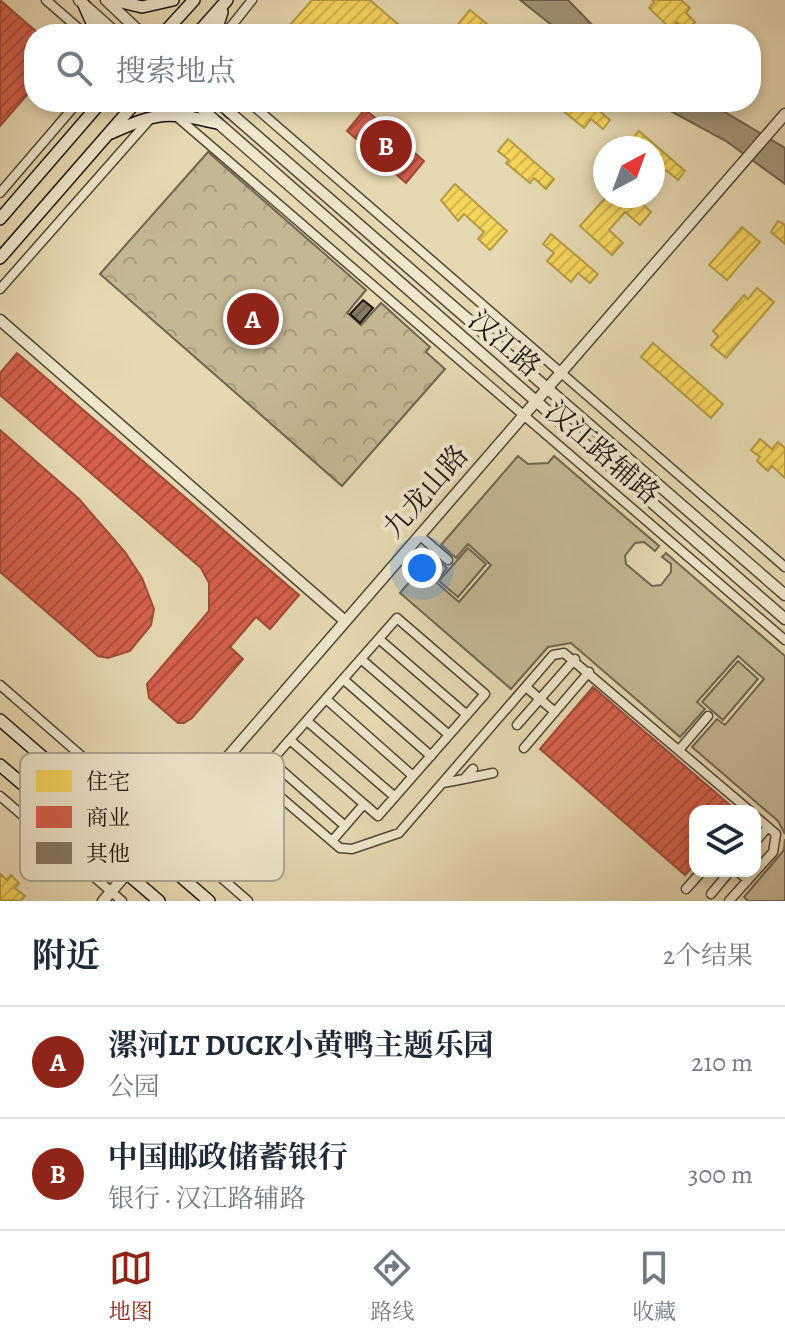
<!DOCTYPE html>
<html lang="zh">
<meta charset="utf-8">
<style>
:root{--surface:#fff;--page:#f6f6f7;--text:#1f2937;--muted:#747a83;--line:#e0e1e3;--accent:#8f2418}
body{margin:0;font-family:Alegreya,"Noto Serif SC",serif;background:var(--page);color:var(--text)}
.controls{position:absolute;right:24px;bottom:24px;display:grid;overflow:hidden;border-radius:16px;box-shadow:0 4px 12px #0003}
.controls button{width:72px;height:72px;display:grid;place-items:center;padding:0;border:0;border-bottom:2px solid var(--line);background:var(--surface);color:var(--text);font:40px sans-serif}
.compass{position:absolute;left:593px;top:136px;width:72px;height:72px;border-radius:50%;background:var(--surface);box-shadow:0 4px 12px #0003;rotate:41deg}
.you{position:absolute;left:422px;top:568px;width:28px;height:28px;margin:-20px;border:6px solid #fff;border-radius:50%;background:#1a73e8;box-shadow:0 0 0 12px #1a73e833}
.badge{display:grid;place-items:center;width:52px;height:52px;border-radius:50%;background:var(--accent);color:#fff;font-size:26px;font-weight:700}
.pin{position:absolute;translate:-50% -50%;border:4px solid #fff;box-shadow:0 2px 8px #0006}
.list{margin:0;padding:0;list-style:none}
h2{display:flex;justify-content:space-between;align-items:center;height:104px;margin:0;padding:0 32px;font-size:34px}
h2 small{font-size:26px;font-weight:400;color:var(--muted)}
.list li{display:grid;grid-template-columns:52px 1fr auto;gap:24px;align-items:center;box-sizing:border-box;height:112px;padding:0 32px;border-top:2px solid var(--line)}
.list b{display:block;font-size:30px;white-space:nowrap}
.list p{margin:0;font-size:26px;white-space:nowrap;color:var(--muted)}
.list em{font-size:26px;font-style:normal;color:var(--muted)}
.icon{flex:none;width:44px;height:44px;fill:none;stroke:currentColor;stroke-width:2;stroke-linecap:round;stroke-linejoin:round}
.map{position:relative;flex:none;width:785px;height:901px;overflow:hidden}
.search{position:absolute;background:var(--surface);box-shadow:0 4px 12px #0003;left:24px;right:24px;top:24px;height:88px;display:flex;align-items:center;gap:20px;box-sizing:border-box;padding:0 28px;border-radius:32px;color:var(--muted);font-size:30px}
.sheet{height:328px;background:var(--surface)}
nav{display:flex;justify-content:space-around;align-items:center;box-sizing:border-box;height:112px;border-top:2px solid var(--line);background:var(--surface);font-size:22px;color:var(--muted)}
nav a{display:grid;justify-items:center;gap:4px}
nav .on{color:var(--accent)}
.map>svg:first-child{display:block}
.grass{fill:#c4b794;stroke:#706650;stroke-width:2}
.forest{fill:url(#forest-crowns);stroke:#706650;stroke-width:2}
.water{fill:#a29679;stroke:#6d624e;stroke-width:2}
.homes{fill:url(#homes-hatch);stroke:#b59b44;stroke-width:2}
.shops{fill:url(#shops-hatch);stroke:#9e4a3a;stroke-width:2}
.building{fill:url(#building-hatch);stroke:#1d150d;stroke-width:2}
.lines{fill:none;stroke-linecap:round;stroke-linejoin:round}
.minor-casing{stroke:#4f4636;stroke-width:11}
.tertiary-casing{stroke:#4f4636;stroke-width:13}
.secondary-casing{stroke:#1d150d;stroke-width:14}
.minor{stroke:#efe6cc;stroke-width:8}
.tertiary{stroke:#efe6cc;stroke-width:10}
.secondary{stroke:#efe6cc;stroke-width:11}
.labels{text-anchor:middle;stroke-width:8;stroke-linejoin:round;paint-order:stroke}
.street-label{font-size:28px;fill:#1d150d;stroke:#efe6cc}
.key{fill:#efe6cc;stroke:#b0a793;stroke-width:2}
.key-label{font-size:22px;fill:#1d150d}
</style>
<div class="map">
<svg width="785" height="901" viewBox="0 0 785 901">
<defs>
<pattern id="forest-crowns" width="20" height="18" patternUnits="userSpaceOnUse" patternTransform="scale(2)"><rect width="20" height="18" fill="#c4b794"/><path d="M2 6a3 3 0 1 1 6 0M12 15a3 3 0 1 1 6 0" fill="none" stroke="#a89c7e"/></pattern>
<pattern id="homes-hatch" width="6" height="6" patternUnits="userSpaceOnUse" patternTransform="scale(2)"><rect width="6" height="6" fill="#f6d55c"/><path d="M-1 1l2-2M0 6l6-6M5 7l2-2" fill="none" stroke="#d2b64f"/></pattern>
<pattern id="shops-hatch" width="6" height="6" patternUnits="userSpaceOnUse" patternTransform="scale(2)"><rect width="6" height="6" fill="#d6604d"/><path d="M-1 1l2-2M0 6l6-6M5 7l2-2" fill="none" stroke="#ad4e3e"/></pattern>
<pattern id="building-hatch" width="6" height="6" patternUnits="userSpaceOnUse" patternTransform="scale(2)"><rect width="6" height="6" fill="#867a62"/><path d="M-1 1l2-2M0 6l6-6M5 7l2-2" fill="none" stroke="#6d634f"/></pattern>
</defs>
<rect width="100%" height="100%" fill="#e6d8b0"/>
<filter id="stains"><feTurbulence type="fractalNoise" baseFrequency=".0025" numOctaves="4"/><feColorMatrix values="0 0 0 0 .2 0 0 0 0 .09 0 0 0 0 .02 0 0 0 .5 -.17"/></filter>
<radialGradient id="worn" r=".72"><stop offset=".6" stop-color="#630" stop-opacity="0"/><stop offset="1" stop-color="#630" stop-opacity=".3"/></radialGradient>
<path class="grass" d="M518,456L528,464L548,463L554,456L659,546L655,551L644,542L635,543L625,556L626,564L652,586L661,585L671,572V564L662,557L666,553L785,656V834L778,821L692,747L717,719L725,725L764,679L738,656L697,702L705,709L680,737L571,643L548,647L511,689L400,593L432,556L447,568L436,582L459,602L491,565L468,544L456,558L441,545Z
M468,548L486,564L458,597L439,581Z
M738,661L758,679L723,720L702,702Z
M785,839V901H748L744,897L784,850Z"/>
<path class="forest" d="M208,152L366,290L347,313L361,325L381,303L430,347L426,352L445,369L342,486L100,274Z"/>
<path class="water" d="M520,0H568L601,34H563Z
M654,102H708L785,148V184L726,141Z"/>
<path class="homes" d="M312,0H370L406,31L403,34H282Z
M652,0H681L690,8L686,13L695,22L686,31L677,22L671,29L649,8L654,2Z
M470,10L499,34H450Z
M564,102H589L610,120L603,129L591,119L584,128L560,108Z
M639,131L685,171L678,180L666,170L658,179L653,174V148H639L631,141Z
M508,139L554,179L546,189L534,178L530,183L506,163L509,160L498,151Z
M455,184L507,231L490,250L478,239L484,232L464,214L458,221L441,200Z
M607,196H634L651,212L640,225L625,212L609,230L623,243L612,255L580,226Z
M778,221L785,225V244L771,232Z
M742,227L760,242L727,280L709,265Z
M551,234L598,274L590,283L578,273L571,282L547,261L554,253L543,244Z
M757,288L774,302L726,358L711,345L718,336L713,331L744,295L748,299Z
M653,343L723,404L711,418L641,357Z
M760,439L772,449L778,442L785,448V478L772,466L768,471L757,461L760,457L751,450Z
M0,874L7,880L11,875L19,883L15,888L25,896L20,901L0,900Z"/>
<path class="shops" d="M0,0L39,34H34V87L0,126Z
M365,109L424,161L406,183L347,131Z
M17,353L299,595L270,629L256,617L230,647L243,659L192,718L184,723H178L149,698L147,684L209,611V583L201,568L0,395V373Z
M0,430L79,499L125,552L142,578L154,609L151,625L130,651L108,658L98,656L0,572Z
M593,687L737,811H695V864L685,875L540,749Z"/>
<path class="building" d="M363,300L373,308L360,323L350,314Z"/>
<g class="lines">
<g class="minor-casing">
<path id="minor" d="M46,0L85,34
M225,34L252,0
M249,102L785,567
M176,116L785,640
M0,193L78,102
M0,289L150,119
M419,535L448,560
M379,639L467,715
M361,659L449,735
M343,679L431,756
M0,685L248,901
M526,687L555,712
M326,699L413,776
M307,721L395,797
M517,725L575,659
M524,748L589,672
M679,750L708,716
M230,754L340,848L352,849L399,833L553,655L564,653L750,811
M271,761L345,826
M257,777C304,724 351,671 397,618L485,694L378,816L290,740
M464,779L493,773
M443,783L464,779L473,769
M0,796L122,901
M332,841L364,804
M755,842L768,827
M737,871L748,880
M686,889L702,871
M711,894L730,871
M729,901L773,852L776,834L755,816"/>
</g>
<g class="tertiary-casing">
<path id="tertiary" d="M79,0L117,34
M106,0L142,34
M194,102L785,619
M218,102L785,595
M0,320L345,621
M103,901L785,114"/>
</g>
<g class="secondary-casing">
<path id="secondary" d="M113,0L142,7L173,0
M84,5L97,34
M163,34L194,0
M197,34L227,0
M215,34L222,12
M225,102L230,112
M111,133C159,112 166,111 217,123
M0,219L101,102
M0,258L136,102
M0,720L209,901
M0,765L159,901"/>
</g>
<use href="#minor" class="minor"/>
<use href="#tertiary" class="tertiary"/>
<use href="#secondary" class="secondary"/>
</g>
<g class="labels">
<g class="street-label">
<text transform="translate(505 343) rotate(41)" y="10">汉江路</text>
<text transform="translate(603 452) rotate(41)" y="10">汉江路辅路</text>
<text transform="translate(425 491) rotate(-49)" y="10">九龙山路</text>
</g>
</g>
<rect x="20" y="753" width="264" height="128" rx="12" class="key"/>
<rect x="36" y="770" width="36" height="22" fill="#f6d55c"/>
<rect x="36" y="806" width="36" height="22" fill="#d6604d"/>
<rect x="36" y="842" width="36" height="22" fill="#867a62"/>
<g class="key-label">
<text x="86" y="789">住宅</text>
<text x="86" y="825">商业</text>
<text x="86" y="861">其他</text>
</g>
<rect width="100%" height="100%" filter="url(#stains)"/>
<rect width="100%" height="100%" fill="url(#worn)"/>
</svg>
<div class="controls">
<button><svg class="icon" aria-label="layers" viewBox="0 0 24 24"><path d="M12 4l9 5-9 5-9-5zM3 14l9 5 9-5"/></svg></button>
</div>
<svg class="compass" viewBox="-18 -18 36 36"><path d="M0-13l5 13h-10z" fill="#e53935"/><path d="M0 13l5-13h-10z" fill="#747a83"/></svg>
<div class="you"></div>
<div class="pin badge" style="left:253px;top:319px">A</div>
<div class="pin badge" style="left:386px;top:146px">B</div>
<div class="search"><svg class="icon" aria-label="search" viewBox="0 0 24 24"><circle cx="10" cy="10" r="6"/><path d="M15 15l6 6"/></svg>搜索地点</div>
</div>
<section class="sheet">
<h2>附近<small>2个结果</small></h2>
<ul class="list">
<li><span class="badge">A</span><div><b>漯河LT DUCK小黄鸭主题乐园</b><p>公园</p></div><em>210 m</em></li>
<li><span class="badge">B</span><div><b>中国邮政储蓄银行</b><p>银行 · 汉江路辅路</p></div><em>300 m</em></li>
</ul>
</section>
<nav>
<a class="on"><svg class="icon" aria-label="map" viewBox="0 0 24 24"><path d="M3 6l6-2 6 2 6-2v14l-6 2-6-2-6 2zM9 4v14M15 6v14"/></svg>地图</a>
<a><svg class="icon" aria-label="directions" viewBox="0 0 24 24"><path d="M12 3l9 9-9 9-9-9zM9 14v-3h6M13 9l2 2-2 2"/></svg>路线</a>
<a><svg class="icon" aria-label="saved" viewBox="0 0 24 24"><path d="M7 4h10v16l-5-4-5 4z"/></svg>收藏</a>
</nav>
